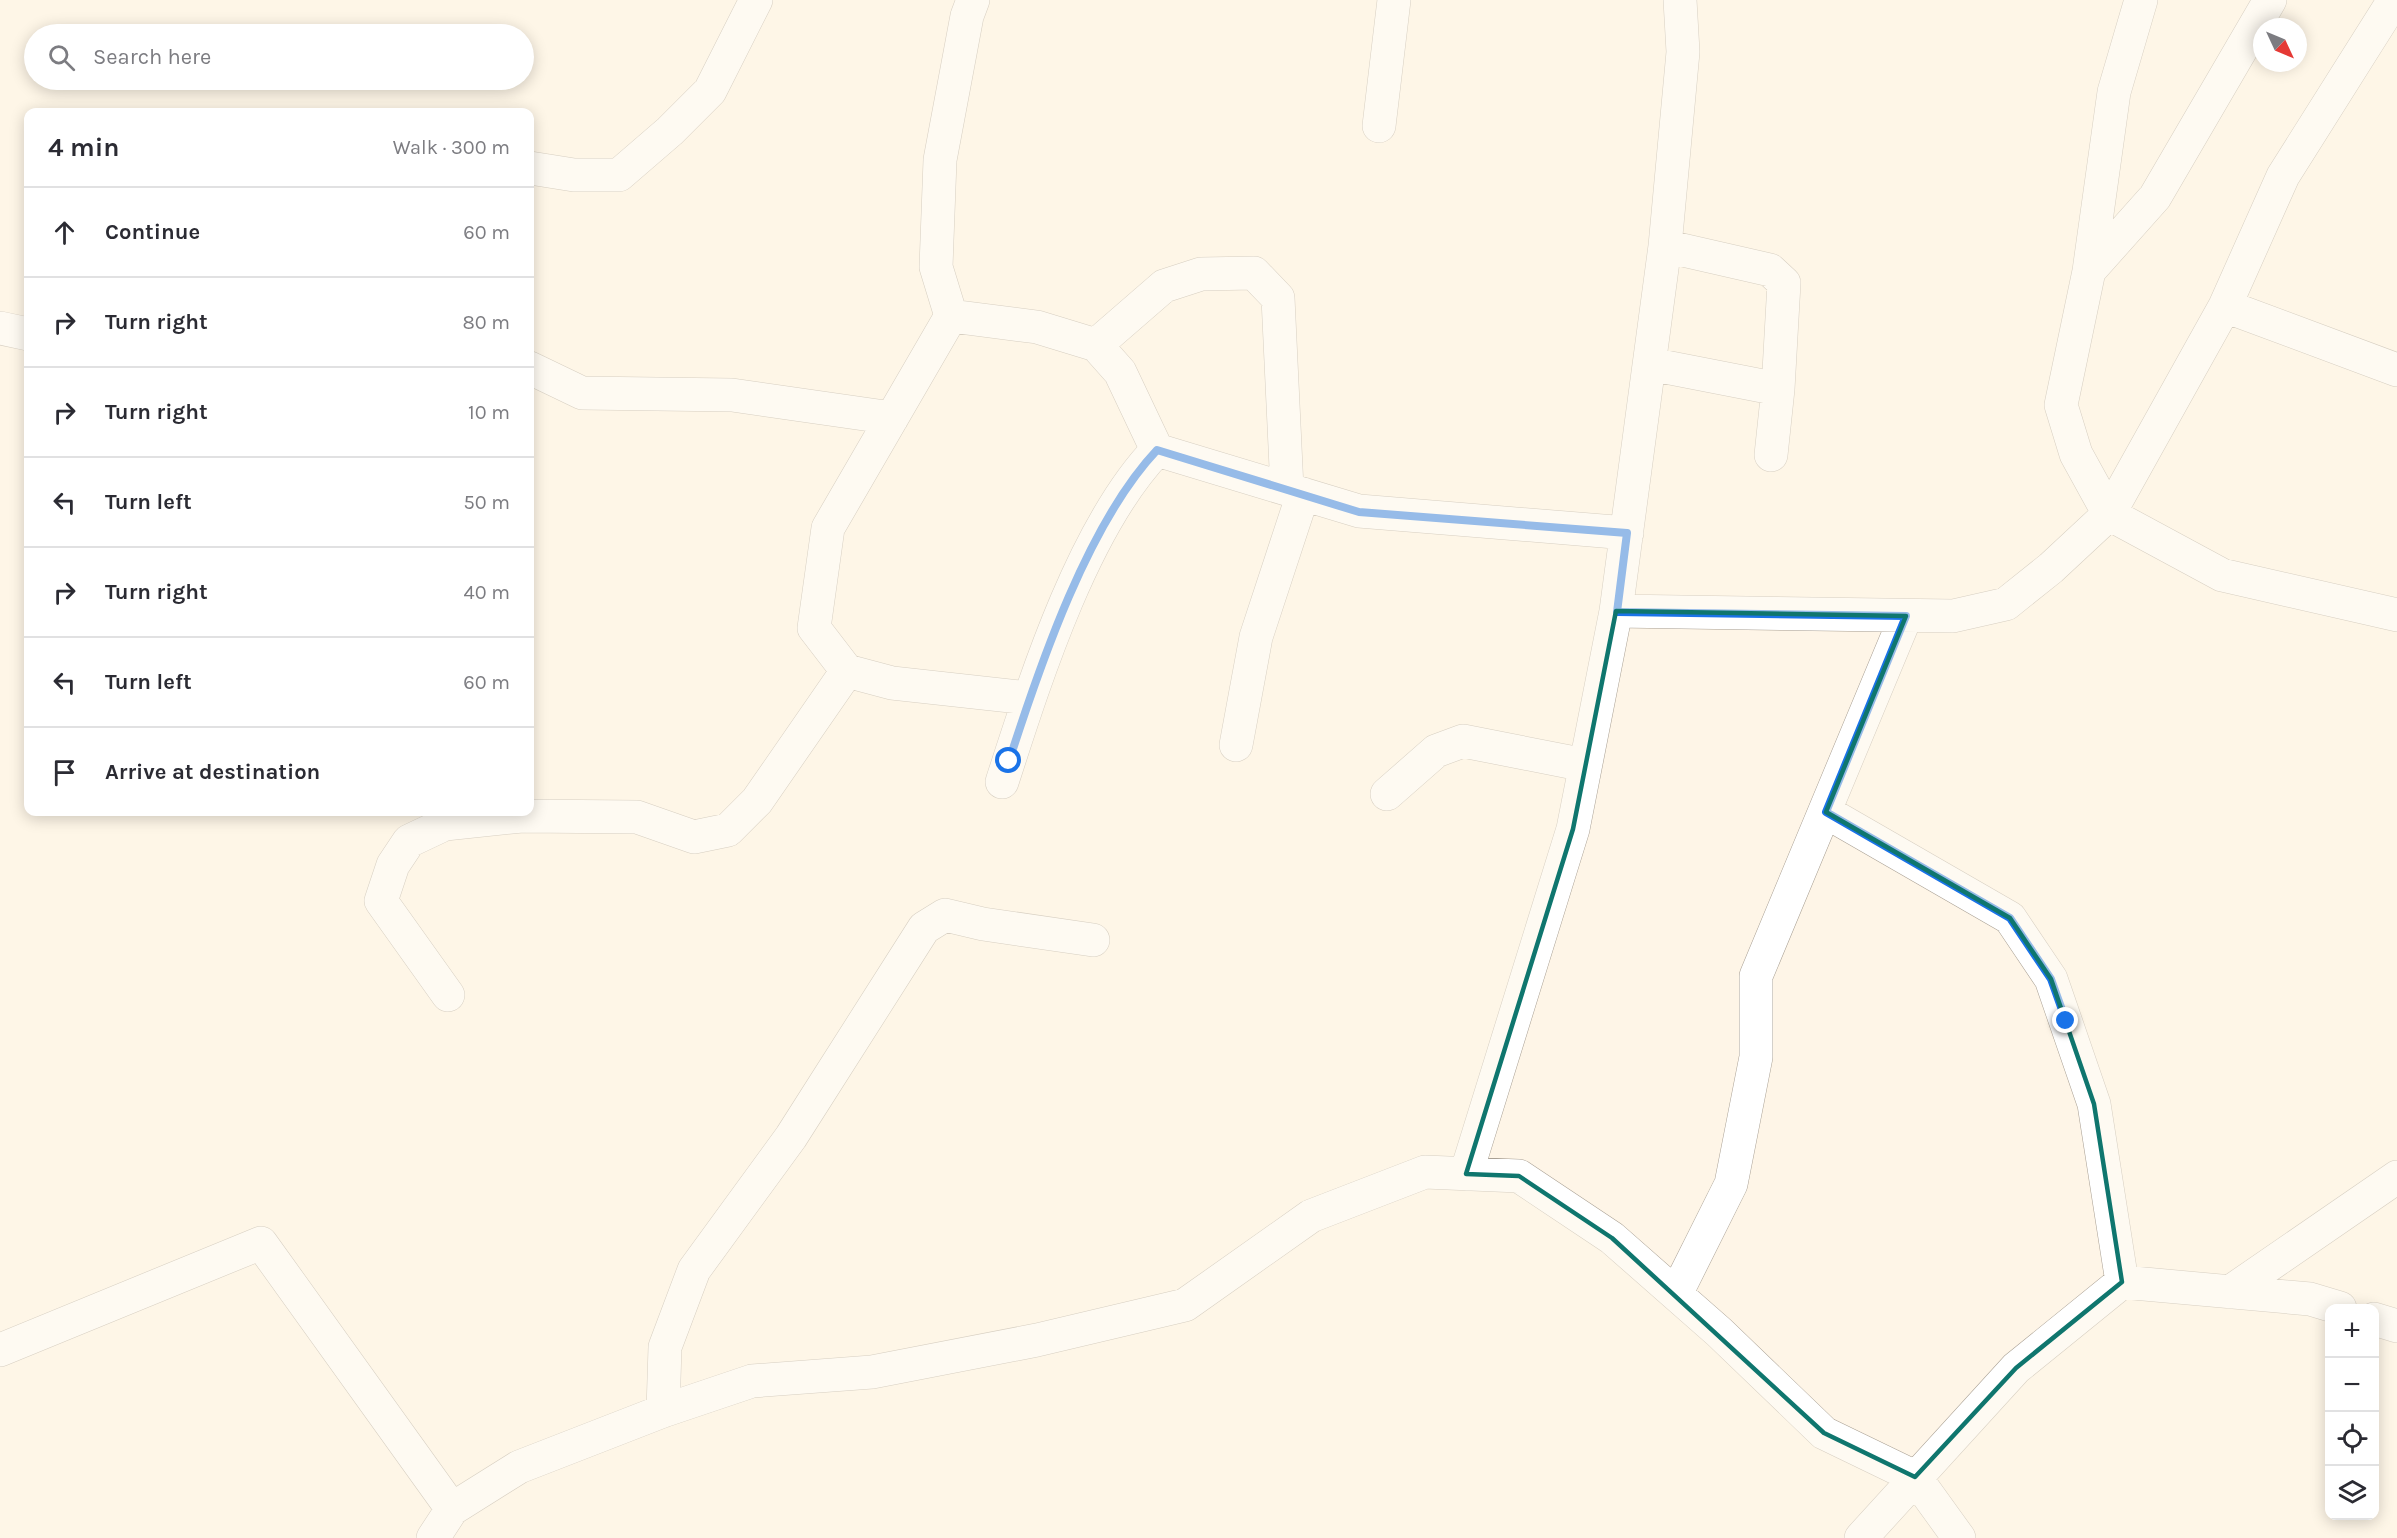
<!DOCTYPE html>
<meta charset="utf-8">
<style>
:root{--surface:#fff;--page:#f7f7f7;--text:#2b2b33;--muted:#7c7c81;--line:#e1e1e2}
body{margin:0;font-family:Karla,sans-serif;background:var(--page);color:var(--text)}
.controls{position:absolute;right:18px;bottom:18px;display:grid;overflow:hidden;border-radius:12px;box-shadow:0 3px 15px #0003}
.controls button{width:54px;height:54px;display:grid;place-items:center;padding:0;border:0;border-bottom:2px solid var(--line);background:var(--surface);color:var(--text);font:30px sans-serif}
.compass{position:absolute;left:2253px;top:18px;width:54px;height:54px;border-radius:50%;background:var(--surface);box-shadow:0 3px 15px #0003;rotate:134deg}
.stop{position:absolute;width:18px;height:18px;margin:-14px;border:4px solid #1a73e8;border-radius:50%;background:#fff}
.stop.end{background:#1a73e8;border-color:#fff;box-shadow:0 2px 6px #0008}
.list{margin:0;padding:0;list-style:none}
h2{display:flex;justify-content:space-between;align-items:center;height:78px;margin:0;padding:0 24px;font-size:26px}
h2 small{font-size:20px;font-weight:400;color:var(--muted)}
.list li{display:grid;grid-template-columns:39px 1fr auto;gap:18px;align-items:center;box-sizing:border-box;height:90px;padding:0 24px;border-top:2px solid var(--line)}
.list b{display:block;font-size:22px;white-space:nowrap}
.list em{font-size:20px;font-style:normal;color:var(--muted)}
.icon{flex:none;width:33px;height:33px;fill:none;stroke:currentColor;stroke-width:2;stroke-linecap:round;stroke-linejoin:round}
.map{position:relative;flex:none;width:2397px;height:1538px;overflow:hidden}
.search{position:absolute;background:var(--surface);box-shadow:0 3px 15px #0003;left:24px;top:24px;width:510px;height:66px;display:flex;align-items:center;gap:15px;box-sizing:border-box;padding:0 21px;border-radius:33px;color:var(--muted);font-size:22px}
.panel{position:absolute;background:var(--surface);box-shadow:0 3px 15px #0003;left:24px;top:108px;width:510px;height:708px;border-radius:12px}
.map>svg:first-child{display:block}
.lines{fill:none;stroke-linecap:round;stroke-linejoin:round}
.minor-casing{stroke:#a9a094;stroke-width:34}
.minor{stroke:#fff;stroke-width:33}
.route{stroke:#1a73e8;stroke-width:8}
.marked{fill:none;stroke:#0f766e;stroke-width:4.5;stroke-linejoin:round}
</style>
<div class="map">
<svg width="2397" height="1538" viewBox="0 0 2397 1538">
<rect width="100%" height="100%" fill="#fef5e7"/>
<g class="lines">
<g class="minor-casing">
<path id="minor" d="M973,0L967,16L940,160L936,267L951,316L1037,327L1096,345L1120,372L1157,450
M2141,0L2114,92L2089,271L2061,405L2076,454L2109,514L2222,575L2397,615
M1379,126L1394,0
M530,168L574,175H619L670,131L710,91L756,0
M1665,246L1770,270L1784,283L1778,389L1771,455
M2089,271L2155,197L2270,0
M2225,306L2397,370
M951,316L828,528L814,628L847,671L892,683L1029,698
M0,328L28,334
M1096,345L1164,286L1201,274L1254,273L1278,298L1287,489
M1650,364L1778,389
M530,368L582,393L732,395L892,418
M1616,611L1953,616L2006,604L2051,568L2109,514L2225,306L2283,176L2394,0
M1236,745L1256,637L1303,494
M1002,782C1035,680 1083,527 1157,450L1359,511L1627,533
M1387,794L1436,751L1463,741L1585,765
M1826,812L2010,918L2051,979L2094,1104L2122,1282
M448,995L381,901L393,865L409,841L445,824L522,816L637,817L694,837L728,830L757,801L847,671
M1466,1174L1573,829L1616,611L1665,246L1683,52L1680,0
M2230,1292L2397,1177
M1676,1294L1731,1184L1756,1057V976L1906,616
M2374,1319L2397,1326
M0,1350L261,1243L452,1509
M663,1411L665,1347L694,1270L791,1137L924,928L945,915L983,924L1093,940
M433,1538L452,1509L519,1467L663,1411L752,1381L872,1372L1037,1340L1185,1305L1311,1216L1425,1172L1519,1176L1612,1238L1719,1332L1824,1433L1915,1477L1959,1538
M1861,1538L2016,1368L2122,1282L2310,1299L2340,1308"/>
</g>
<use href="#minor" class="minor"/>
</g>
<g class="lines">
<path class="route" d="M1009,761C1040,665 1088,523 1157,450L1359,512L1627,533L1617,612L1906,616L1826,812L2010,918L2051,979L2066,1021"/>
</g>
<path d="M0 0H2397V1538H0ZM1616,611L1906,616L1826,812L2010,918L2051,979L2094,1104L2122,1282L2016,1368L1915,1477L1824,1433L1612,1238L1519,1176L1466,1174L1573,829Z" fill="#fef5e7" fill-opacity=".55" fill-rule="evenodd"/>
<path class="marked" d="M1616,611L1906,616L1826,812L2010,918L2051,979L2094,1104L2122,1282L2016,1368L1915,1477L1824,1433L1612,1238L1519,1176L1466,1174L1573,829Z"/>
</svg>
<div class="controls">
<button>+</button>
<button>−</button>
<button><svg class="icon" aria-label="locate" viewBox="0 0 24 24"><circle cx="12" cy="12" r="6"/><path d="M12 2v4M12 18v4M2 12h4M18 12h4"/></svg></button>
<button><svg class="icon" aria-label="layers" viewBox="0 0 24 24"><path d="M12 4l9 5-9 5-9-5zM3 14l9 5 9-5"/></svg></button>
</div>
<svg class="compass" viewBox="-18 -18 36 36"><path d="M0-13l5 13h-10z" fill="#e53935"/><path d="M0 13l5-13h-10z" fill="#7c7c81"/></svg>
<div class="stop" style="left:1009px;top:761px"></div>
<div class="stop end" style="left:2066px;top:1021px"></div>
<div class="search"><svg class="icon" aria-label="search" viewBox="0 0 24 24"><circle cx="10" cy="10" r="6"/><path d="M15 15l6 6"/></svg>Search here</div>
<section class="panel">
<h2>4 min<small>Walk · 300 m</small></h2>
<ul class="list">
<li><svg class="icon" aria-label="ahead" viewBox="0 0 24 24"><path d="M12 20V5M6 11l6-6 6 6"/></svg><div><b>Continue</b></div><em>60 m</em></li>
<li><svg class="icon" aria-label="right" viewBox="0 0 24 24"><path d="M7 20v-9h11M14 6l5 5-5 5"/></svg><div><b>Turn right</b></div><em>80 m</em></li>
<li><svg class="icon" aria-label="right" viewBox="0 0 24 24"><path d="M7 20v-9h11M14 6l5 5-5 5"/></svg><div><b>Turn right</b></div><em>10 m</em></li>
<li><svg class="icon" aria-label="left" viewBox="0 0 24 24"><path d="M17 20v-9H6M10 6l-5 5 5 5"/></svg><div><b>Turn left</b></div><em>50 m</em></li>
<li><svg class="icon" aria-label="right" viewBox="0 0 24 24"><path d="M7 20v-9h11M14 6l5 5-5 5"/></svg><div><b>Turn right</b></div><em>40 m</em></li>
<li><svg class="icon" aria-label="left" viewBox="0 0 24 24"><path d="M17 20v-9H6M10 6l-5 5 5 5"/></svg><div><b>Turn left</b></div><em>60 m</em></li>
<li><svg class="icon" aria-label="arrive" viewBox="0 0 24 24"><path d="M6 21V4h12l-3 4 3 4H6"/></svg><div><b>Arrive at destination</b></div></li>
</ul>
</section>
</div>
